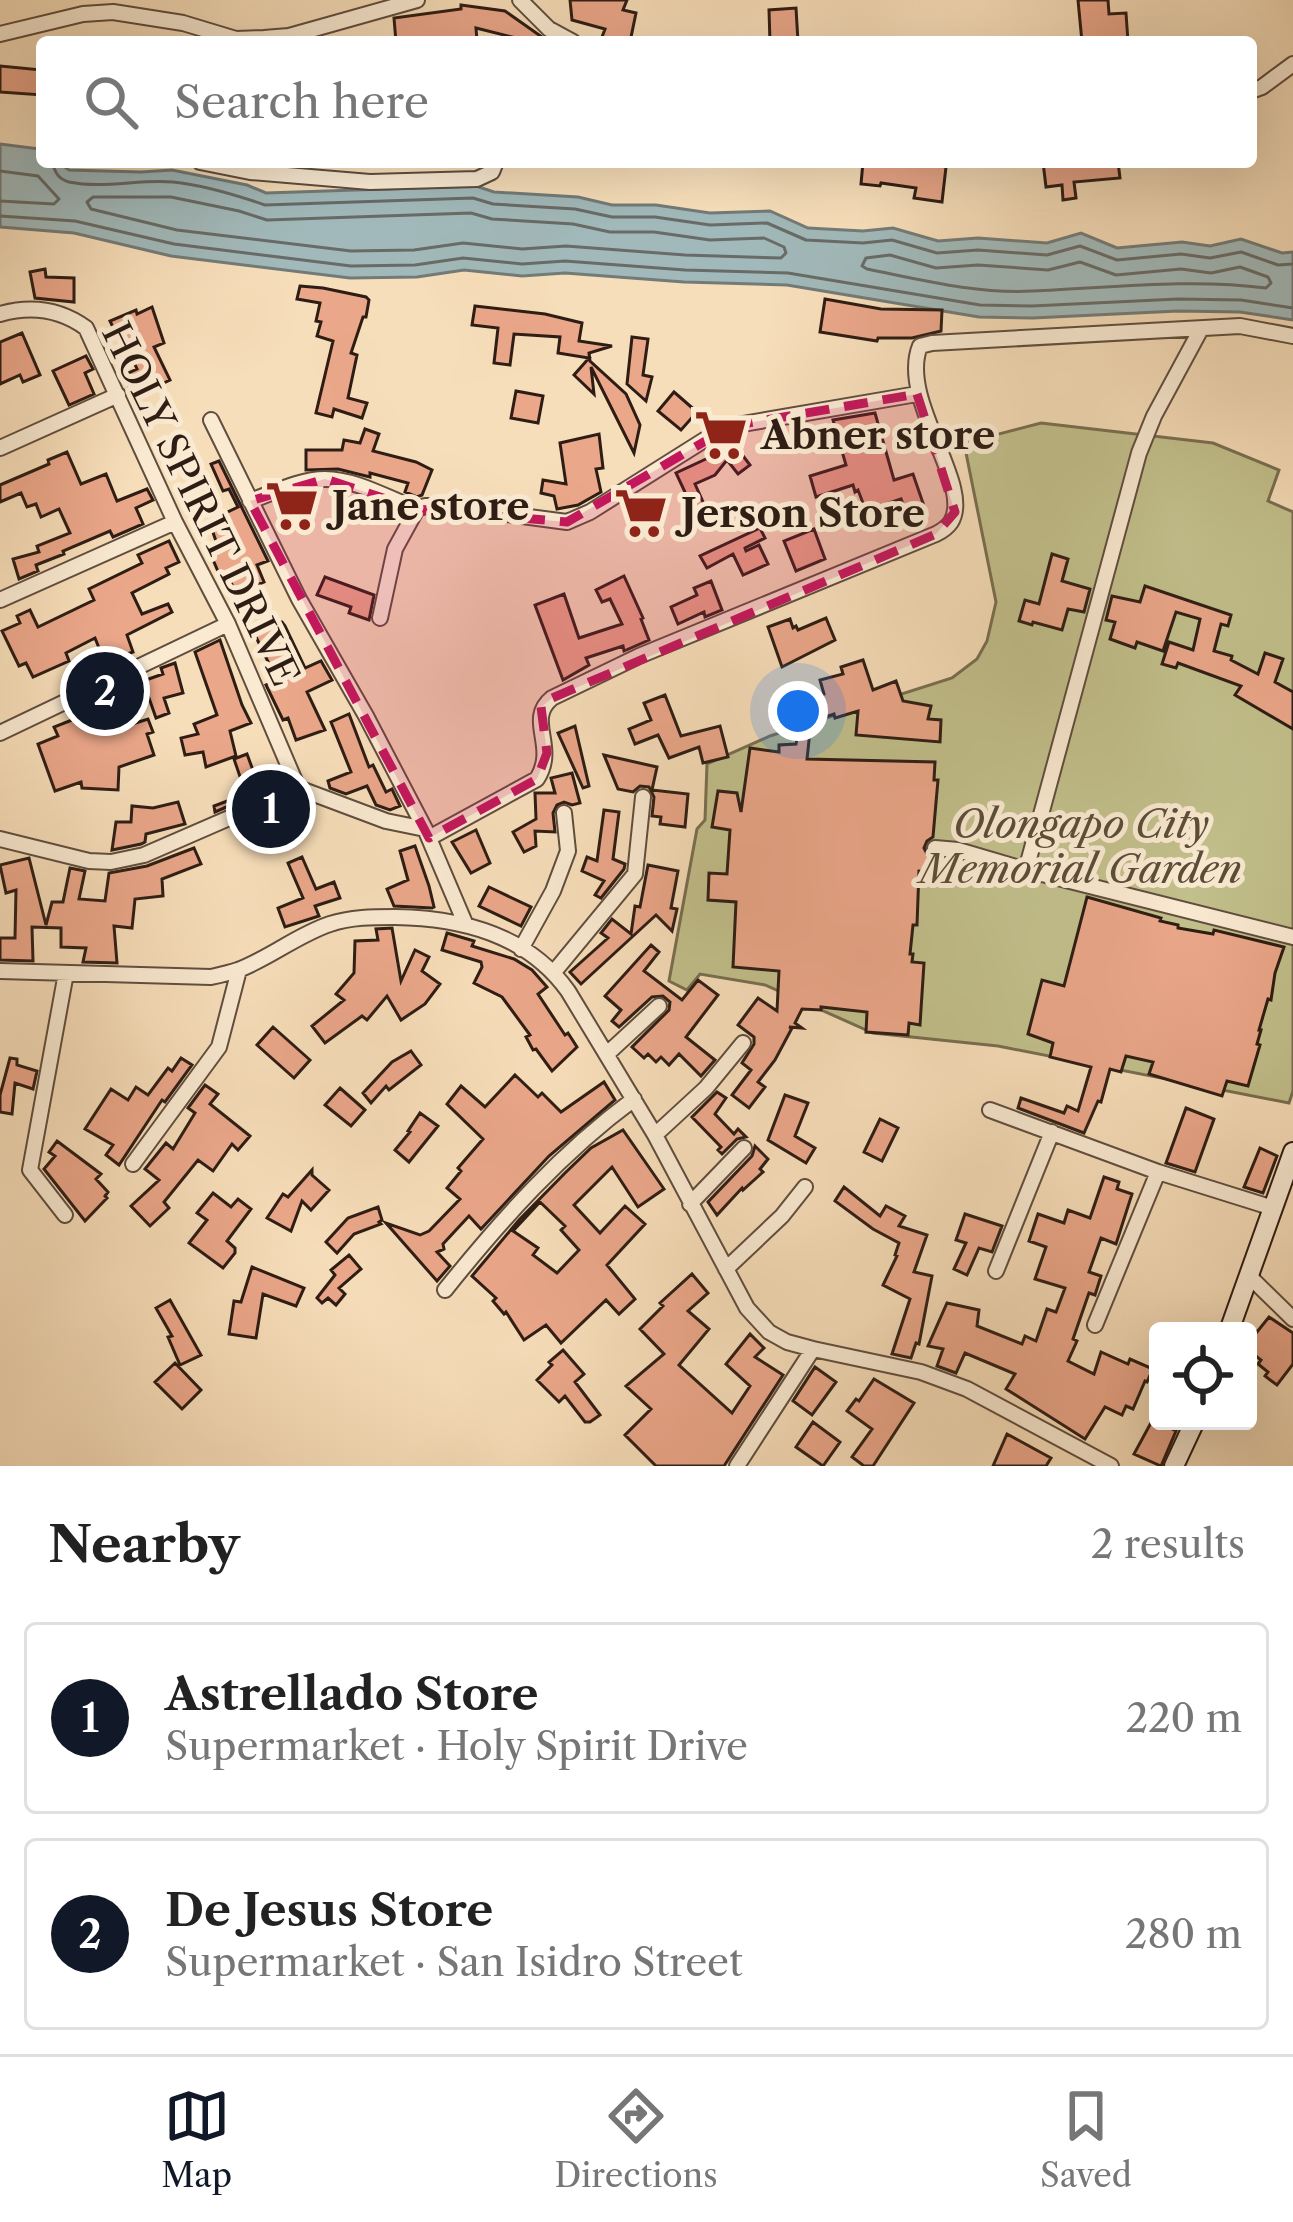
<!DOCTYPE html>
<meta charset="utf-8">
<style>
:root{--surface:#fff;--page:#f6f6f6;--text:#222;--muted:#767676;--line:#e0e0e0;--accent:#111827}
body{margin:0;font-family:"Libre Caslon Text",serif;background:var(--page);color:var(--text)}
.controls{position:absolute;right:36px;bottom:36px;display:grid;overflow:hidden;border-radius:12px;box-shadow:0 12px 48px #0002}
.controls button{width:108px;height:108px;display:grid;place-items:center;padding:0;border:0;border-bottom:3px solid var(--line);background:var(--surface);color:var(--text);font:60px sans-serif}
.you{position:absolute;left:798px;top:711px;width:42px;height:42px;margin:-30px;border:9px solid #fff;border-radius:50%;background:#1a73e8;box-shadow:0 0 0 18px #1a73e833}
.badge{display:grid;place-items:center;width:78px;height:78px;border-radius:50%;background:var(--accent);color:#fff;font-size:39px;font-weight:700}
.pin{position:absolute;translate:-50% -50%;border:6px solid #fff;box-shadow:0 3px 12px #0006}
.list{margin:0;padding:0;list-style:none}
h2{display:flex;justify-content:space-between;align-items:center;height:156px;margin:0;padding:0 48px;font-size:51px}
h2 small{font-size:39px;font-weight:400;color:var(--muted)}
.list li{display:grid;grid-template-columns:78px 1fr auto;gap:36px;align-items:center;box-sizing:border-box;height:192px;margin:0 24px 24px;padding:0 24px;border:3px solid var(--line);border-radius:12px}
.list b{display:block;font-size:45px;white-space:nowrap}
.list p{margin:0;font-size:39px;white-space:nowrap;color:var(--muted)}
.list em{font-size:39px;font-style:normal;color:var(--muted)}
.icon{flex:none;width:66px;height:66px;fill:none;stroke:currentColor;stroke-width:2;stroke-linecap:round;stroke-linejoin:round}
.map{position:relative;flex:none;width:1293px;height:1466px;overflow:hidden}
.search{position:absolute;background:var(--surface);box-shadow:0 12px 48px #0002;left:36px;right:36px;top:36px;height:132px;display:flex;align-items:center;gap:30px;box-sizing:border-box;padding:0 42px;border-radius:12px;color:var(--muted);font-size:45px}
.sheet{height:588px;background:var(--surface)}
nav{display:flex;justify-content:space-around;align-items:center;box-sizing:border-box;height:168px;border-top:3px solid var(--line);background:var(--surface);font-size:33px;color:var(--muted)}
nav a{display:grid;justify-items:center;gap:6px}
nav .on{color:var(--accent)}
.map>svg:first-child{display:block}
.green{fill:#c2c08c;stroke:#786e50;stroke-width:3}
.water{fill:#a1b9ba;stroke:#737b78;stroke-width:3}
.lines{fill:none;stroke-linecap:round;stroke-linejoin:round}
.shore{stroke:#686b67;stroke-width:3}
.building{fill:#eba78a;stroke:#2e1d14;stroke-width:3;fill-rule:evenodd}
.street-casing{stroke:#604d3e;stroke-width:18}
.secondary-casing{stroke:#2e1d14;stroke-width:22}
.street{stroke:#faead2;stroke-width:14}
.secondary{stroke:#faead2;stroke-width:18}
.marked{fill:#c2185b;fill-opacity:0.2;stroke:#c2185b;stroke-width:9;stroke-dasharray:24 15;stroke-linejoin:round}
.labels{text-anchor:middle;stroke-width:10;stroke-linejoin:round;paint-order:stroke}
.poi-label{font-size:39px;font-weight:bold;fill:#2e1d14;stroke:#faead2;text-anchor:start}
.street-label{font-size:39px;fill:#2e1d14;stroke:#faead2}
.park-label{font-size:39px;font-style:italic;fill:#5a4e38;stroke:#faead2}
</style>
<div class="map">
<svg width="1293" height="1466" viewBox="0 0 1293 1466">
<rect width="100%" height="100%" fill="#f7deba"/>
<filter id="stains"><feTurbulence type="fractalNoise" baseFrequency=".00167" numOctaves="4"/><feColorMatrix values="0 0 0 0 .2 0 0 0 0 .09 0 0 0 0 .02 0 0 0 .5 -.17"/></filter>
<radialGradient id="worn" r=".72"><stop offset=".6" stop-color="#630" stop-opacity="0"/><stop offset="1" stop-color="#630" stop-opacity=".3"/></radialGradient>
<path class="green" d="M1041,423L1213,443L1279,470L1268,501L1293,512V1091L1289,1103L998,1046L873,1033L765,985L700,974L687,990L669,981L697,829L705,820L707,764L770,736L952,678L977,659L987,641L996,602L964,443Z"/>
<path class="water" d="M0,144L40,149L42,162H58L69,170L141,172L172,170L247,185L266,193L476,186L494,192L578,197L612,205H656L710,213L770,211L808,228L863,231L893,228L938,241L978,238L1047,243L1081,233L1117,248L1182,242L1210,246L1241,239L1282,253L1293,252V320L1240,312L1178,311L1033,318L979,317L787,285L684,282L565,273L522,276L464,270L417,277L350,278L171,256L74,233L0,227Z"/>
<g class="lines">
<path class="shore" d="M52,162C55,172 58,179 69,182C103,189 140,179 173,182C204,185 236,195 265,205L473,198L493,204L575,209L612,217H655L710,225L767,223L806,240L863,243L892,240L937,253L978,250L1047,255L1080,246L1117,260L1181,254L1210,258L1241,252L1278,265L1293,264
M0,171L38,176L59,199L54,204L0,201
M93,197H171L239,211L267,220L471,213L492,219L573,224L610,232H654L710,240L764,238L784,247L786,253L781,258L685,255L566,246L522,249L463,243L414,250L351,251L177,230L91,209L87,202Z
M0,216L75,221L174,244L351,266L415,265L463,258L522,264L565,261L685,270L788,273L980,305L1032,306L1178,299L1241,300L1293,308
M890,255L936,268L978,265L1048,270L1080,262L1116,275L1181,269L1211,273L1240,267L1268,277L1271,283L1266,288C1189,278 1109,288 1033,291C976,294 922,280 867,269L862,266L866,258Z"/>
</g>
<path class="building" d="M570,0H627L623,10L636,13L630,42L602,37L605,29L572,20Z
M1078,0H1108L1109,14L1126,13L1128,42H1082Z
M461,5L505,11L549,42H532L476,28L477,41L396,42L394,18L461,9Z
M796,8L798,42H770L769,10Z
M0,66L42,70V95L0,92Z
M863,162H911L946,167L942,202L914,198L916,188L881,183L880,186L861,184Z
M1043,162H1118L1120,178L1074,182L1076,198L1063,200L1062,185L1046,187Z
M45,269L46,277L74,278V302L35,298L30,272Z
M300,286L323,288L366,297L369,300L366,317H363L351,353L357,355L348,398L367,403L362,418L334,409L332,417L316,413L333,341L317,336L321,322L316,321L320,303L297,299Z
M825,299L881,309L942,310L941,331L912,338H878L877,341L820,332Z
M475,306L545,314L582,323L579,341L612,346L589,353L590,361L626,394L640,425L634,453L591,367L594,394L574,375L589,358L558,353L560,337L514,334L510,365L494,363L498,328L472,325Z
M152,307L164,343L154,347L170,380L133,397L124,375L137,369L123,338L119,340L110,321L136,310L137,314Z
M22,333L40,375L23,382L20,375L0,384V342Z
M632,337L648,339L643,375L652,377L646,401L627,384Z
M86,356L93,369L85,373L94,394L69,405L53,371Z
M516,391L543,396L538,423L511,418Z
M674,392L697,412L681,430L658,411Z
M875,413L894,480L913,474L924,506L906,512L901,499L866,511L858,490L855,492L853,485L816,497L810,476L846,465L833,420Z
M365,429L379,434L373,451L416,462L432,470L422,495L417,497L405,492L408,483L370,473V477L338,469L306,470V450H342L344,440L360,443Z
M599,434L603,468L596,469L601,492L578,505L557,509L554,496L541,493L543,480L566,484L560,443Z
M730,439L735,445L742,442L737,448L750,465L738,474L727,460L715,475L695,484L708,513L692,520L686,507L691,505L676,473L721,452L717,446Z
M67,452L81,484L106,474L117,501L147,489L153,500L136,508L143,524L113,537L110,531L63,551L64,554L36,565L38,571L19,579L13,559L39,552L37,546L70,533L59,509L41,517L36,504L27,507L21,493L0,502V485L49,464L48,460Z
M219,461L268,561L257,565L264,582L236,594L227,573L220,576L208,548L217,544L209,521L238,507L229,489L223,491L211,464Z
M760,528L765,538L745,548L746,551L759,545L768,564L743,575L733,554L707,568L700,556Z
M814,529L825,559L796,571L784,541Z
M169,541L179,562L166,568L169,574L132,593L142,614L168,604L172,612L127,635L133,652L116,658L119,664L105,670L102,664L105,663L95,638L66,653L69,661L33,677L26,663L19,666L2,631L20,623L17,616L30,610L38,627L94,600L89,589L142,563L138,555Z
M1052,554L1068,559L1062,581L1090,589L1084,612L1068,609L1062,630L1033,622L1032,625L1019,621L1025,600L1039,604Z
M624,576L643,618L641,619L649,640L624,651L623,646L586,658L589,665L563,680L535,605L564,594L579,638L622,624L610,599L602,602L596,590Z
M325,577L374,595L369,620L349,613L351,607L317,595Z
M711,581L722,610L705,617L704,612L678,624L671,607L697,595L694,588Z
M1145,586L1231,615L1228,626L1221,624L1214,651L1232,656L1231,660L1258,674L1265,653L1283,659L1275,682L1293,692V729L1235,695L1241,686L1178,663L1176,668L1162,664L1169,642L1193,650L1200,619L1176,612L1163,651L1137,642L1135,648L1110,639L1115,622L1106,620L1112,596L1140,602Z
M826,618L835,640L782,667L768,627L790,619L793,628L796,626L798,630Z
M277,622H282L285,626L305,668L321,661L332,680L307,692L325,730L296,740L288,718L283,720L266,685L277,680L254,633Z
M220,640L242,705L251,723L230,731L236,756L206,767L203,752L185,755L181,738L198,734L194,724L217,715L195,652Z
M863,660L873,690L896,681L903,701L931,706L928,719L941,720L940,742L856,735L858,711L835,718L834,714L811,722L807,759L935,762L934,780H938L933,837L927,841L924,848L928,856L933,859L934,872L919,871L917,925H913L910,954H913L912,962L924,963L920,1025L909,1023L908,1035L866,1032L867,1012L821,1007V1010L802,1009L795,1023L802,1028L789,1027L792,1028L775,1060L758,1082L765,1087L749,1108L732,1095L751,1070L742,1063L754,1044V1037L738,1025L758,998L777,1011L779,971L733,967L736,902L708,900L709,873L727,874L730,830L712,827L718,791L737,793L741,812L750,748L779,752V745L796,744L801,717L796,704L824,694L820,680L843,674L841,667Z
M175,663L183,693L164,698L169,713L156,718L143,681L163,674L161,668Z
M120,692L129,725L148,719L153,732L147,734L154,755L119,767L118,790L82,788L81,782L55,791L38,744L58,736L54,727L72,720L71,715L88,708L87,704Z
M665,695L681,736L720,726L728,757L703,763L699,747L669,758L658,735L635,744L629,729L651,720L644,703Z
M349,714L369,767L373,765L386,792L392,789L400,806L390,810L376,805L367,786L346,794L330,788L328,781L351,772L331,722Z
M575,726L589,786L583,788L558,733Z
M247,754L261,792L215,812L214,806L246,794L234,759Z
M604,755L657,767L652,790L688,794L685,827L660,824L661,817L652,816L654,797L649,787L640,786L633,792L618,789Z
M572,773L580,803L572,805L564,802L557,805L553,813L555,832L535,831L536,846L524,852L513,832L536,819L535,793H555L551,778Z
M178,802L185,824L146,834L145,842L141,844L112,850L116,822H131L132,806L153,808Z
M604,810L619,812L613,859L625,864L624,869L601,898L595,895L604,881L582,871L587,857L597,861Z
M476,830L490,863L471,873L452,842Z
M415,846L429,886L434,907L432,908L394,906L387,889L408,880L400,851Z
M194,848L201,864L162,879L163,896L135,899L132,928L114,926L117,963L83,962L86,948L61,947V928L32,927L33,961L0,960V938H15L16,890L6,893L0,865L29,858L46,925L52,902H63L70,868L85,871L79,899L105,901L109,873L147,866Z
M302,857L316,889L334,882L340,898L315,906L319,916L285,927L278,908L303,898L288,863Z
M648,865L678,871L671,908L677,909L672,931L656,915L581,984L570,972L608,938L601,933L612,919L631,934L635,906L640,907Z
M489,887L531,907L521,926L479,906Z
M1087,897L1161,918L1160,921L1178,925V928L1213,934L1214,930L1284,947L1275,973L1271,1000L1268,999L1259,1030H1261L1257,1044L1260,1045L1248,1086L1227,1081L1222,1096L1149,1074L1153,1062L1126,1056L1121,1072L1110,1069L1101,1102L1098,1101L1084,1133L1018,1108L1021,1098L1064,1113L1067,1106L1078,1111L1091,1067L1050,1057L1053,1043L1028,1034L1042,980L1064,986Z
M392,928L401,981L415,950L429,957L422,971L440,984L425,1004L401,1020L387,996L367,1020L362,1016L325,1043L312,1026L344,1000L336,994L354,973L355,941L378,940L376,929Z
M447,933L474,941L472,946L514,959L532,970L547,987L538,994L565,1035L568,1033L577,1047L552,1071L536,1049L533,1050L526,1037L530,1035L502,997L474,983L482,967L481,962L442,950Z
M651,945L659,952L644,971L682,1000L698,980L718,995L686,1037L715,1060L701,1076L679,1054L669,1065L661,1057L656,1062L648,1054L644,1058L632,1047L669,1010L670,1002L663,996L652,997L619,1027L612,1021L621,1010L605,996Z
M273,1027L310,1060L294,1078L257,1045Z
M411,1051L421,1065L389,1090L386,1086L371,1103L363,1093L392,1062Z
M10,1058L17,1059V1065L37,1071L33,1089L15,1083L12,1114L0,1112V1095Z
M181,1058L192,1065L165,1102L162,1100L119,1165L106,1155L113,1145L85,1129L111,1089L128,1100L136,1087L148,1095L168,1068L172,1071Z
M515,1075L538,1097L542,1093L561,1112L604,1082L615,1100L549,1156L481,1229L469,1216L443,1244L444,1249L437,1252L450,1266L437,1281L386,1223L420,1235L429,1231L460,1199L447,1188L461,1171L458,1168L483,1139L447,1104L461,1086L485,1107Z
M205,1085L218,1094L210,1104L250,1136L238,1150L232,1144L213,1171L198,1160L164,1202L169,1208L150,1226L131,1206L159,1180L145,1169L166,1143L173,1149L195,1113L188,1108Z
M340,1088L365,1110L351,1126L325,1105Z
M717,1092L726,1098L715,1114L734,1134L738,1129L746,1137L737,1139L722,1154L718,1150L721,1147L692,1117Z
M785,1095L808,1103L795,1136L815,1148L806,1163L768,1140Z
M1186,1108L1214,1119L1195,1172L1166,1163Z
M420,1113L438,1126L409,1162L395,1150L410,1132L408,1131Z
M880,1119L898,1128L882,1161L864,1152Z
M623,1130L664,1189L638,1207L612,1167L574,1205L600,1233L625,1206L645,1224L607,1265L635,1299L619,1314L606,1300L561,1343L546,1325L524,1340L506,1312L504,1314L493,1301L496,1298L472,1276L519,1220L565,1173L591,1148ZM540,1202L565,1226L561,1230L579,1250L557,1273L533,1255L538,1248L513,1231Z
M57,1141L101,1174L96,1179L108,1192L105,1196L107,1198L85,1221L44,1169L55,1156L49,1152Z
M755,1146L768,1159L760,1169L763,1172L743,1190L742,1188L717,1215L708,1202L752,1156Z
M1260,1148L1277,1156L1263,1193L1244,1187Z
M312,1170V1175L329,1190L311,1210L302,1201L291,1231L267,1218L283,1194L288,1197Z
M1104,1177L1119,1182L1117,1189L1132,1194L1116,1244L1101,1238L1089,1272L1101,1276L1095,1295L1089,1293L1073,1339L1077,1341L1068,1361L1094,1374L1101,1352L1128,1364L1130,1359L1153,1369L1147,1382L1145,1381L1133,1409L1126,1406L1122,1415L1105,1407L1085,1439L1006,1389L1015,1374L965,1353L956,1373L937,1366L943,1349L928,1346L947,1303L979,1310L977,1326L1022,1344L1025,1336L1036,1341L1047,1309L1056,1312L1065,1288L1035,1279L1046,1247L1029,1241L1038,1214L1064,1223L1068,1210L1090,1218Z
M844,1187L880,1216L886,1206L905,1216L899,1226L927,1235L914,1272L932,1276L919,1344L916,1343L911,1358L892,1354L910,1299L883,1285L897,1256L895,1255L899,1243L873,1229L835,1201Z
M213,1193L231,1207L238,1199L251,1209L227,1241L235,1248V1253L223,1268L189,1243L207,1220L197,1213Z
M378,1207L382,1220L379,1222L381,1224L354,1234L337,1253L326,1242L348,1218Z
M965,1214L1002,1226L992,1252L979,1248L967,1275L954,1269L966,1243L956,1240Z
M349,1255L361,1269L339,1288L345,1294L336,1305L328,1298L322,1303L317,1298L335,1275L331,1270Z
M252,1267L304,1288L296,1306L263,1294L256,1338L229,1334L234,1301L241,1302Z
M692,1274L708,1293L688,1311L709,1329L679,1365L732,1413L750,1386L726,1364L750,1334L764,1348L755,1357L783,1375L724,1466H656L625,1435L651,1409L626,1386L664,1354L640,1329L663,1306L660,1303Z
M170,1300L201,1355L180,1365L168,1337L172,1336L156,1308Z
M1269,1317L1293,1333V1364L1277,1385L1265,1376L1268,1372L1258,1364L1261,1360L1248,1350V1343Z
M563,1350L584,1374L575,1382L600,1415L590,1422H585L565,1396L559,1402L537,1380L552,1365L549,1362Z
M175,1363L201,1390L182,1409L155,1382Z
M815,1367L836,1382L812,1415L793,1401Z
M874,1379L914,1403L873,1466H864L852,1457L872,1429L847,1411L856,1399L859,1401Z
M1153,1419L1176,1431L1161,1466L1134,1454Z
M813,1422L840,1442L823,1466L796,1447Z
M1007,1434L1051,1458L1046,1466H993Z"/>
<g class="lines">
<g class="street-casing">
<path id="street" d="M520,0L549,29L573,42
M0,34L83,14L113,12L183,23L236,39L264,38L289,36L417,0
M1251,91L1262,87L1293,64
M200,162L250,172L370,182L477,179L492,172L496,162
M0,314C32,305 60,309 86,328L175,522L228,624L298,788
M211,420L299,599L366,716L425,829L465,923
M0,448L118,395
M250,501C273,493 300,479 325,479C356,479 389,499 417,509
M0,600L175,522
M380,618L395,549L417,509L425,506H446L567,522L590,512L717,432L731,426L917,394
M0,733L228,624
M429,838L537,779C558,746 525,720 552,698L639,656L936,534C942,531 947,528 951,522C974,485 898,400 920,346L932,343L1240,326L1293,336
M0,839L89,861L111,862L144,855L298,788L386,821L425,829
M935,848L958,850L1026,870L1293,937
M1026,870L1139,453L1154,416L1201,329
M521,949L553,891L568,851L564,813
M0,971L211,977C220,975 229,973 238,970C270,958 297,935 330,924C351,917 373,917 395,917C461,918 527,934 568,991L655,1135L747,1308L769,1332L787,1342L813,1349L921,1372L967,1389L1111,1466
M554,972L635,874L643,797
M607,1054L659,1006
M990,1110L1158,1172L1273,1208
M655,1135L706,1088L743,1043
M133,1164L219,1047L239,970
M690,1204L744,1148
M65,1215L30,1170L66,973
M726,1269L782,1216L805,1187
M996,1271L1052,1132
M1248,1275L1293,1319
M445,1290C502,1219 561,1153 634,1099
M1095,1325L1158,1172
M737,1466L813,1349"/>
</g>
<g class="secondary-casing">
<path id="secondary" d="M1229,1331L1293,1152
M1174,1466L1195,1421"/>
</g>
<use href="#street" class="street"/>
<use href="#secondary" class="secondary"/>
</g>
<path class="marked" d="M917,394L955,512L936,534L552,698L541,707L547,753L537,779L429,838L250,501L325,479L417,509L567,522L731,426Z"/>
<defs>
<g id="supermarket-bare" transform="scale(4.14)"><path d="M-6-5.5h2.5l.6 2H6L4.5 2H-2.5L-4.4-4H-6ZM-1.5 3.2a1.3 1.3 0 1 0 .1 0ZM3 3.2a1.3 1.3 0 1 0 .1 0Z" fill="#8f2418" stroke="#faead2" stroke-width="2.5" paint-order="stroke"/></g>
</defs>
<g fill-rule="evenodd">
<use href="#supermarket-bare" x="721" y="435"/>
<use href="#supermarket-bare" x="292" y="506"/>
<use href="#supermarket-bare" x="641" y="513"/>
</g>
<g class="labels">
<g class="poi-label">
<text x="761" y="449">Abner store</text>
<text x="332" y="520">Jane store</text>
<text x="681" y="527">Jerson Store</text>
</g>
<g class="street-label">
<text transform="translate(201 504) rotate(64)" y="14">HOLY SPIRIT DRIVE</text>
</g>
<g class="park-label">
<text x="1081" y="838">Olongapo City<tspan x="1081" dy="45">Memorial Garden</tspan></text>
</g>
</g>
<rect width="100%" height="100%" filter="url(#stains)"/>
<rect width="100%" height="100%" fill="url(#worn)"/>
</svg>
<div class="controls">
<button><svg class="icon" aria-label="locate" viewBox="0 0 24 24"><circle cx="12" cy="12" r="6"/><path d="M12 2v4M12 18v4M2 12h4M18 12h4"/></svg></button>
</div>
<div class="you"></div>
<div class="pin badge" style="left:271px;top:809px">1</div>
<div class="pin badge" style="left:105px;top:691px">2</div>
<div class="search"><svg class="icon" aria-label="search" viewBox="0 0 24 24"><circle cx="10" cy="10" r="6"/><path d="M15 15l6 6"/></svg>Search here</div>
</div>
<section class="sheet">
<h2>Nearby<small>2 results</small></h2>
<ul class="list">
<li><span class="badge">1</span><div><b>Astrellado Store</b><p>Supermarket · Holy Spirit Drive</p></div><em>220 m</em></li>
<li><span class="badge">2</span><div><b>De Jesus Store</b><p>Supermarket · San Isidro Street</p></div><em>280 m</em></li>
</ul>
</section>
<nav>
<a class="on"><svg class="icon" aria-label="map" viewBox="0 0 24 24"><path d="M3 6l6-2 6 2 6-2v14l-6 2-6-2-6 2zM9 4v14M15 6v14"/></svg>Map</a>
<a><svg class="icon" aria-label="directions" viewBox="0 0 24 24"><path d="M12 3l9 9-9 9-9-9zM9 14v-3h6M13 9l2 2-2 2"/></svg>Directions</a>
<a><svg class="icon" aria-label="saved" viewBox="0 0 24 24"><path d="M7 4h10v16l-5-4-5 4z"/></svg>Saved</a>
</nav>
